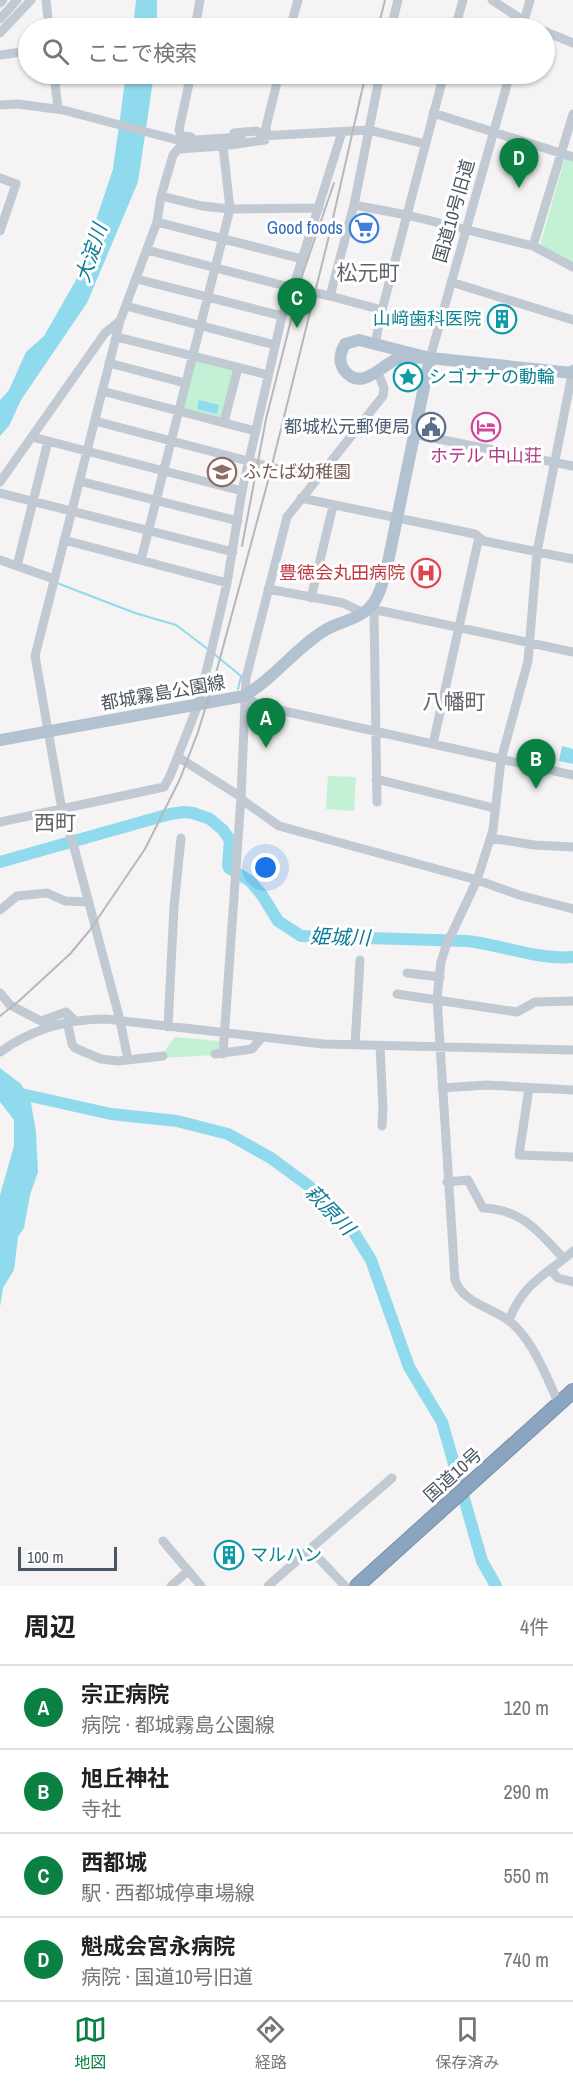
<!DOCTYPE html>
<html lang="ja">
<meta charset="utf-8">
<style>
:root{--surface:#fff;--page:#f2f2f2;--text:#222;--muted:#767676;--line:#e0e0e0;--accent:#0b8043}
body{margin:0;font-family:"Archivo Narrow","Noto Sans JP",sans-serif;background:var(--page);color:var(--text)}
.scale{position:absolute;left:18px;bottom:15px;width:99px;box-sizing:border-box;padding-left:6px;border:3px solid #4a5661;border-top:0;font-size:16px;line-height:21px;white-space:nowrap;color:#4a5661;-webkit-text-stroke:4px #fff;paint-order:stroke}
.you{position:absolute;left:266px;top:868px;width:21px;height:21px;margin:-15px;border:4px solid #fff;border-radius:50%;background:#1a73e8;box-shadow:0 0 0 9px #1a73e833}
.badge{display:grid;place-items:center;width:39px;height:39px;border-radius:50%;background:var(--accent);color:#fff;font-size:20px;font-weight:700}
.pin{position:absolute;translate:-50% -50px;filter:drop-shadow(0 2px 3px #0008)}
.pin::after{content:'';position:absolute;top:32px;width:21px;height:18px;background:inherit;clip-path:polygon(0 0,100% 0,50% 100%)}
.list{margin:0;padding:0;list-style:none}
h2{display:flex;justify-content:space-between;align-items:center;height:78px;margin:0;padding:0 24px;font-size:26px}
h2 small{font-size:20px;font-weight:400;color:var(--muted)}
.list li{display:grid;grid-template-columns:39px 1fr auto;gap:18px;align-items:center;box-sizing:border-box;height:84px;padding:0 24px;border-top:2px solid var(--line)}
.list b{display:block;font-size:22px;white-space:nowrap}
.list p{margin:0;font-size:20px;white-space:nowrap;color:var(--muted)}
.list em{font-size:20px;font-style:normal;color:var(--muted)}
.icon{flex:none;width:33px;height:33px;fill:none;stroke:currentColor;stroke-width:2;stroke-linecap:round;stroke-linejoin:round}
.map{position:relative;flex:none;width:573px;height:1586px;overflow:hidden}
.search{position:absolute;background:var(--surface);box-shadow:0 2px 4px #0004;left:18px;right:18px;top:18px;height:66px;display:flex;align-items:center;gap:15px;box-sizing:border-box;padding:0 21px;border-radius:33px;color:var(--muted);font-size:22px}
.sheet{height:414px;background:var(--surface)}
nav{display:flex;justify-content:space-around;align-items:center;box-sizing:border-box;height:84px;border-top:2px solid var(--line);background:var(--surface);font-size:16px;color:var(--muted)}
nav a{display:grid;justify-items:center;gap:3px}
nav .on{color:var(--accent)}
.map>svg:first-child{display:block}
.green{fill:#c3f1d5}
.water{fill:#90daee}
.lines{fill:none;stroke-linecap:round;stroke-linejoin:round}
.stream{stroke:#90daee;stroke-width:2}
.river{stroke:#90daee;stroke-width:12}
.highway-casing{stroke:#7690ad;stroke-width:16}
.minor{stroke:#c1cad2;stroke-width:9}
.major{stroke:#b3c2d1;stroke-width:12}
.highway{stroke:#8ba5c1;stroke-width:14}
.rail{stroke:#b5b8bd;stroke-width:2}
.labels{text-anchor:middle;stroke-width:6;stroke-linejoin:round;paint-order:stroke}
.street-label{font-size:18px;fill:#4a5661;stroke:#fff}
.shop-label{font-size:18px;fill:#366cbe;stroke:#fff;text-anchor:end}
.culture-label{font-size:18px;fill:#0d838f;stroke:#fff;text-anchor:start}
.service-label{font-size:18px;fill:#4e5e75;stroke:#fff;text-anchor:end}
.hotel-label{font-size:18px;fill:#b23c85;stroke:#fff}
.education-label{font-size:18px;fill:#785e54;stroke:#fff;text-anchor:start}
.health-label{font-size:18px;fill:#be3a42;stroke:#fff;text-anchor:end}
.water-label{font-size:20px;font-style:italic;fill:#0c7c9b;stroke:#fff}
.quarter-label{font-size:21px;fill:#5f6368;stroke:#fff}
</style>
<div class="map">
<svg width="573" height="1586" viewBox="0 0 573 1586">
<rect width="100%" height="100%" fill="#f5f3f3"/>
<path class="green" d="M565,158L573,160V263L540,245Z
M192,356L238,368L224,422L178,411Z
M328,776L356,777L354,811L326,809Z
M175,1037L219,1041V1052L215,1055L163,1058V1053Z"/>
<path class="water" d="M136,0H157V28H133Z
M126,74H154L138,182L87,303L21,400L9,426L0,436V400L9,390L26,352L44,336L76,280L113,169Z
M199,400L219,405L217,414L197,409Z
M562,746L573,749V764L559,761Z
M0,1068L21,1084L31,1103L36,1132L38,1172L30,1195L24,1228L18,1237L14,1270L3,1288L0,1307V1195L14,1146V1120L0,1102Z"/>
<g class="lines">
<path class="stream" d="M57,583L135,613L176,625L209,650
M214,654L241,676L238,689"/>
<path class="river" d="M0,862L170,814L184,812L193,813L210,819L223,830L230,840L228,865L229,868L250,881L262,895L278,921L301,936L467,941C503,945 537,960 573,957
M17,1093L111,1114L177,1121L228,1134L271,1158L309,1186L350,1226L371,1260L409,1367L442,1422L482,1561L496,1586"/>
<g class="highway-casing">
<path id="highway" d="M357,1586L573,1391"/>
</g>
<path class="minor" d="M46,0L49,28
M492,0L524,21L539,28
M0,3L3,0
M0,19L17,0
M195,28L200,0
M290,28L298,0
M391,28L398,0
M455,28L463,0
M522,28L530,0
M544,31L573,43
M0,33L31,0
M0,55L28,51
M54,74L58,109
M380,74L354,205L330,296L382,310
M0,105L18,104L63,110L181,141L241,137
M433,113L573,157
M234,133L256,131L267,135
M267,135L266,127L279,74
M261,136L369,130L425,144
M191,137L182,136L179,130L191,74
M0,178L16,184L0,231
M161,196L202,206L230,209L319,208
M354,205L407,215L533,246L573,267
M157,222L302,259
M533,246L573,114
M147,250L293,288L330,296
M137,279L282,316
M451,282L573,320
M126,306L275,345
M117,337L268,375
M375,344L382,310L444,74
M430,358L510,74
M109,363L185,383
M102,391L255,431
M95,421L317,479
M224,422L238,368
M413,434L573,466
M32,437L242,491
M79,481L238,521
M0,482L105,333L120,321
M0,493L233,552
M301,498L475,534L484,541L573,559
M64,540L227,583
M0,560L54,579
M141,560L230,209L223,146
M17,566L48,441
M268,589L343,603L362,612
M311,598L333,506
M372,606L377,610L573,652
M372,606L374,612L377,802
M244,696L261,706L573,775
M433,744L479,537
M178,757L241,797
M376,779L494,808
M241,799L279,826L477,880L519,895L573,909
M0,822L164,787L170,776L198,705L212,648L227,583L242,491L282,316L293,288L342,132
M491,838L534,845L573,847
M0,910L17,896L47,893L65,901L88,902
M407,973L440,977
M0,993L10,1005L41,1021L66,1012L74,1020
M397,994L517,1012L535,1002L573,1001
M67,1021L72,1044L75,1048L101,1059L118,1061L163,1056
M168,1027L174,907L181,838
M355,1045L360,960
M380,1046L383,1108L382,1126
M0,1052C32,1029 66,1019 106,1019L323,1044L573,1050
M215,1054L252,1049L262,1037
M223,1054L241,797L246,678L287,517L383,396L384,388L378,373
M128,1060L120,1020L74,847L62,810L35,656L120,321L157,222L161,196L173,155L178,149L223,146L265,140L267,135
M442,1088L487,1085L573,1090
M529,1088L519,1155L573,1157
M447,1182L468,1180L483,1208C522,1209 540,1233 564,1259
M550,1269L558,1278L573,1282
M509,1320C524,1282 545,1276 573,1251
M559,1404C547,1378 536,1348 516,1327C499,1308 464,1306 455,1280L437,998L441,962L446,946L477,880L493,830L501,760L528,661L537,552L573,369
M163,1541L201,1586
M171,1586L188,1571
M268,1586L310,1549
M345,1586L310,1549L392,1478"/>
<path class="major" d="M430,358L359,340L345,344C340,353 338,361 344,370C361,393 383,364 397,359C407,356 419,358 430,358L573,373
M0,740L244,696C275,678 296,647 327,629C340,622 361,618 371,606C380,596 383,580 387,567L430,358"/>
<use href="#highway" class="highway"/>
<path class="rail" d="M378,28L385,0
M359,103L366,74
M242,546L266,419L303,273L334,183
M0,1016L20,1000L70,954L90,930L145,849L180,779L198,732L216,673L268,481L328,240L361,95"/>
</g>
<defs>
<g id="supermarket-ring" transform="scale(1.5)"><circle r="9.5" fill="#fff" stroke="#3f7fe0" stroke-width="1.5"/><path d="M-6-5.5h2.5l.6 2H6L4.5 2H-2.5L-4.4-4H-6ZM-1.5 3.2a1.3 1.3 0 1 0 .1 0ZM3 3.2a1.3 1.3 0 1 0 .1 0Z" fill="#3f7fe0"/></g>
<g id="building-ring" transform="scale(1.5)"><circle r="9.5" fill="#fff" stroke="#0f9aa8" stroke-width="1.5"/><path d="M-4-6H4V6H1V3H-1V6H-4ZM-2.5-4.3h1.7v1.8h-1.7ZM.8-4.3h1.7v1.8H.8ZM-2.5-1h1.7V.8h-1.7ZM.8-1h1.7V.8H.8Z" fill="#0f9aa8"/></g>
<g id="sight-ring" transform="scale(1.5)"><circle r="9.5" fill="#fff" stroke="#0f9aa8" stroke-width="1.5"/><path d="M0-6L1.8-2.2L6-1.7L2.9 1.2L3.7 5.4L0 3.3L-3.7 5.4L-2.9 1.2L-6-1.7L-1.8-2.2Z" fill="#0f9aa8"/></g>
<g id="civic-ring" transform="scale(1.5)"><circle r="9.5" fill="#fff" stroke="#5c6f8a" stroke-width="1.5"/><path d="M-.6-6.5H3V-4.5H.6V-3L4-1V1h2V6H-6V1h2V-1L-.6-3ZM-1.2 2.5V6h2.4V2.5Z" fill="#5c6f8a"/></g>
<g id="hotel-ring" transform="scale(1.5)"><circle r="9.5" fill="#fff" stroke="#d1479c" stroke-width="1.5"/><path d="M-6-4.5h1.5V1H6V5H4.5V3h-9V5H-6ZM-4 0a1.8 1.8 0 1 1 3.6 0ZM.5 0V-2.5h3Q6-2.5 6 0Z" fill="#d1479c"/></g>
<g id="school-ring" transform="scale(1.5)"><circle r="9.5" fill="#fff" stroke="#8d6e63" stroke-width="1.5"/><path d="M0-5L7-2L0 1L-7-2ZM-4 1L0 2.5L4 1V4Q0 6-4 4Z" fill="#8d6e63"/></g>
<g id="hospital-ring" transform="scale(1.5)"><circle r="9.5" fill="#fff" stroke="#e0444e" stroke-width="1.5"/><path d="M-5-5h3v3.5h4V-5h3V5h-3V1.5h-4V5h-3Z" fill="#e0444e"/></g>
</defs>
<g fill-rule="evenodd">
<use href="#supermarket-ring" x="364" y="228"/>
<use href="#building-ring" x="502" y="319"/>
<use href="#sight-ring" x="408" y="377"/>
<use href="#civic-ring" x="431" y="427"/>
<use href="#hotel-ring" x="486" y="427"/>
<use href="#school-ring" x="222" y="472"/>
<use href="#hospital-ring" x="426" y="573"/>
<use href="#building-ring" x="229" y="1555"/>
</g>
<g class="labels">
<g class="street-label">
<text transform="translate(454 211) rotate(-74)" y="6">国道10号旧道</text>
<text transform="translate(163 693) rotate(-10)" y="6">都城霧島公園線</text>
<text transform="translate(453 1475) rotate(-42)" y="6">国道10号</text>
</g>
<g class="shop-label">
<text x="343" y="234">Good foods</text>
</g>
<g class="culture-label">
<text x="481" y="325" text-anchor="end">山﨑歯科医院</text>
<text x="429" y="383">シゴナナの動輪</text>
<text x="250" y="1561">マルハン</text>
</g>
<g class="service-label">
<text x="410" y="433">都城松元郵便局</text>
</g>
<g class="hotel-label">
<text x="486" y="462">ホテル 中山荘</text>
</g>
<g class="education-label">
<text x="243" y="478">ふたば幼稚園</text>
</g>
<g class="health-label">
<text x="405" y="579">豊徳会丸田病院</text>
</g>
<g class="water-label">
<text transform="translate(91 253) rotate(-72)" y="7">大淀川</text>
<text transform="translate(340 937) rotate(2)" y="7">姫城川</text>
<text transform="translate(330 1210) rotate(46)" y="7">萩原川</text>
</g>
<g class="quarter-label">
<text x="368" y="280">松元町</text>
<text x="454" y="709">八幡町</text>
<text x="55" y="830">西町</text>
</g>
</g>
</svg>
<div class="scale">100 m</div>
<div class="you"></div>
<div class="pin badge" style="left:266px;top:748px">A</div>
<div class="pin badge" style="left:536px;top:789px">B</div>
<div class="pin badge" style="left:297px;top:328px">C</div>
<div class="pin badge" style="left:519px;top:188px">D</div>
<div class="search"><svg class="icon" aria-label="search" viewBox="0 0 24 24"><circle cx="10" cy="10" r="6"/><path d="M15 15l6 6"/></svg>ここで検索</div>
</div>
<section class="sheet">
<h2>周辺<small>4件</small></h2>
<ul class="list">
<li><span class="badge">A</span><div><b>宗正病院</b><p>病院 · 都城霧島公園線</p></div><em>120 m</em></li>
<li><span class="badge">B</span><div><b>旭丘神社</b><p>寺社</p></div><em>290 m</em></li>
<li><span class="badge">C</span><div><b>西都城</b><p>駅 · 西都城停車場線</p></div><em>550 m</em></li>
<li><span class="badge">D</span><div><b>魁成会宮永病院</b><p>病院 · 国道10号旧道</p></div><em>740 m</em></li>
</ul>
</section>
<nav>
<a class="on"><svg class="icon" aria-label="map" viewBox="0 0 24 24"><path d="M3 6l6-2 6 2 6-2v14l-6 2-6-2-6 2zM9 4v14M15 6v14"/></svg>地図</a>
<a><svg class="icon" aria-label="directions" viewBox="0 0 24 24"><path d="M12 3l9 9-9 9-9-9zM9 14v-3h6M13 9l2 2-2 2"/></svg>経路</a>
<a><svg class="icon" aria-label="saved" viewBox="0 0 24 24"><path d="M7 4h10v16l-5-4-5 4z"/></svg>保存済み</a>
</nav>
